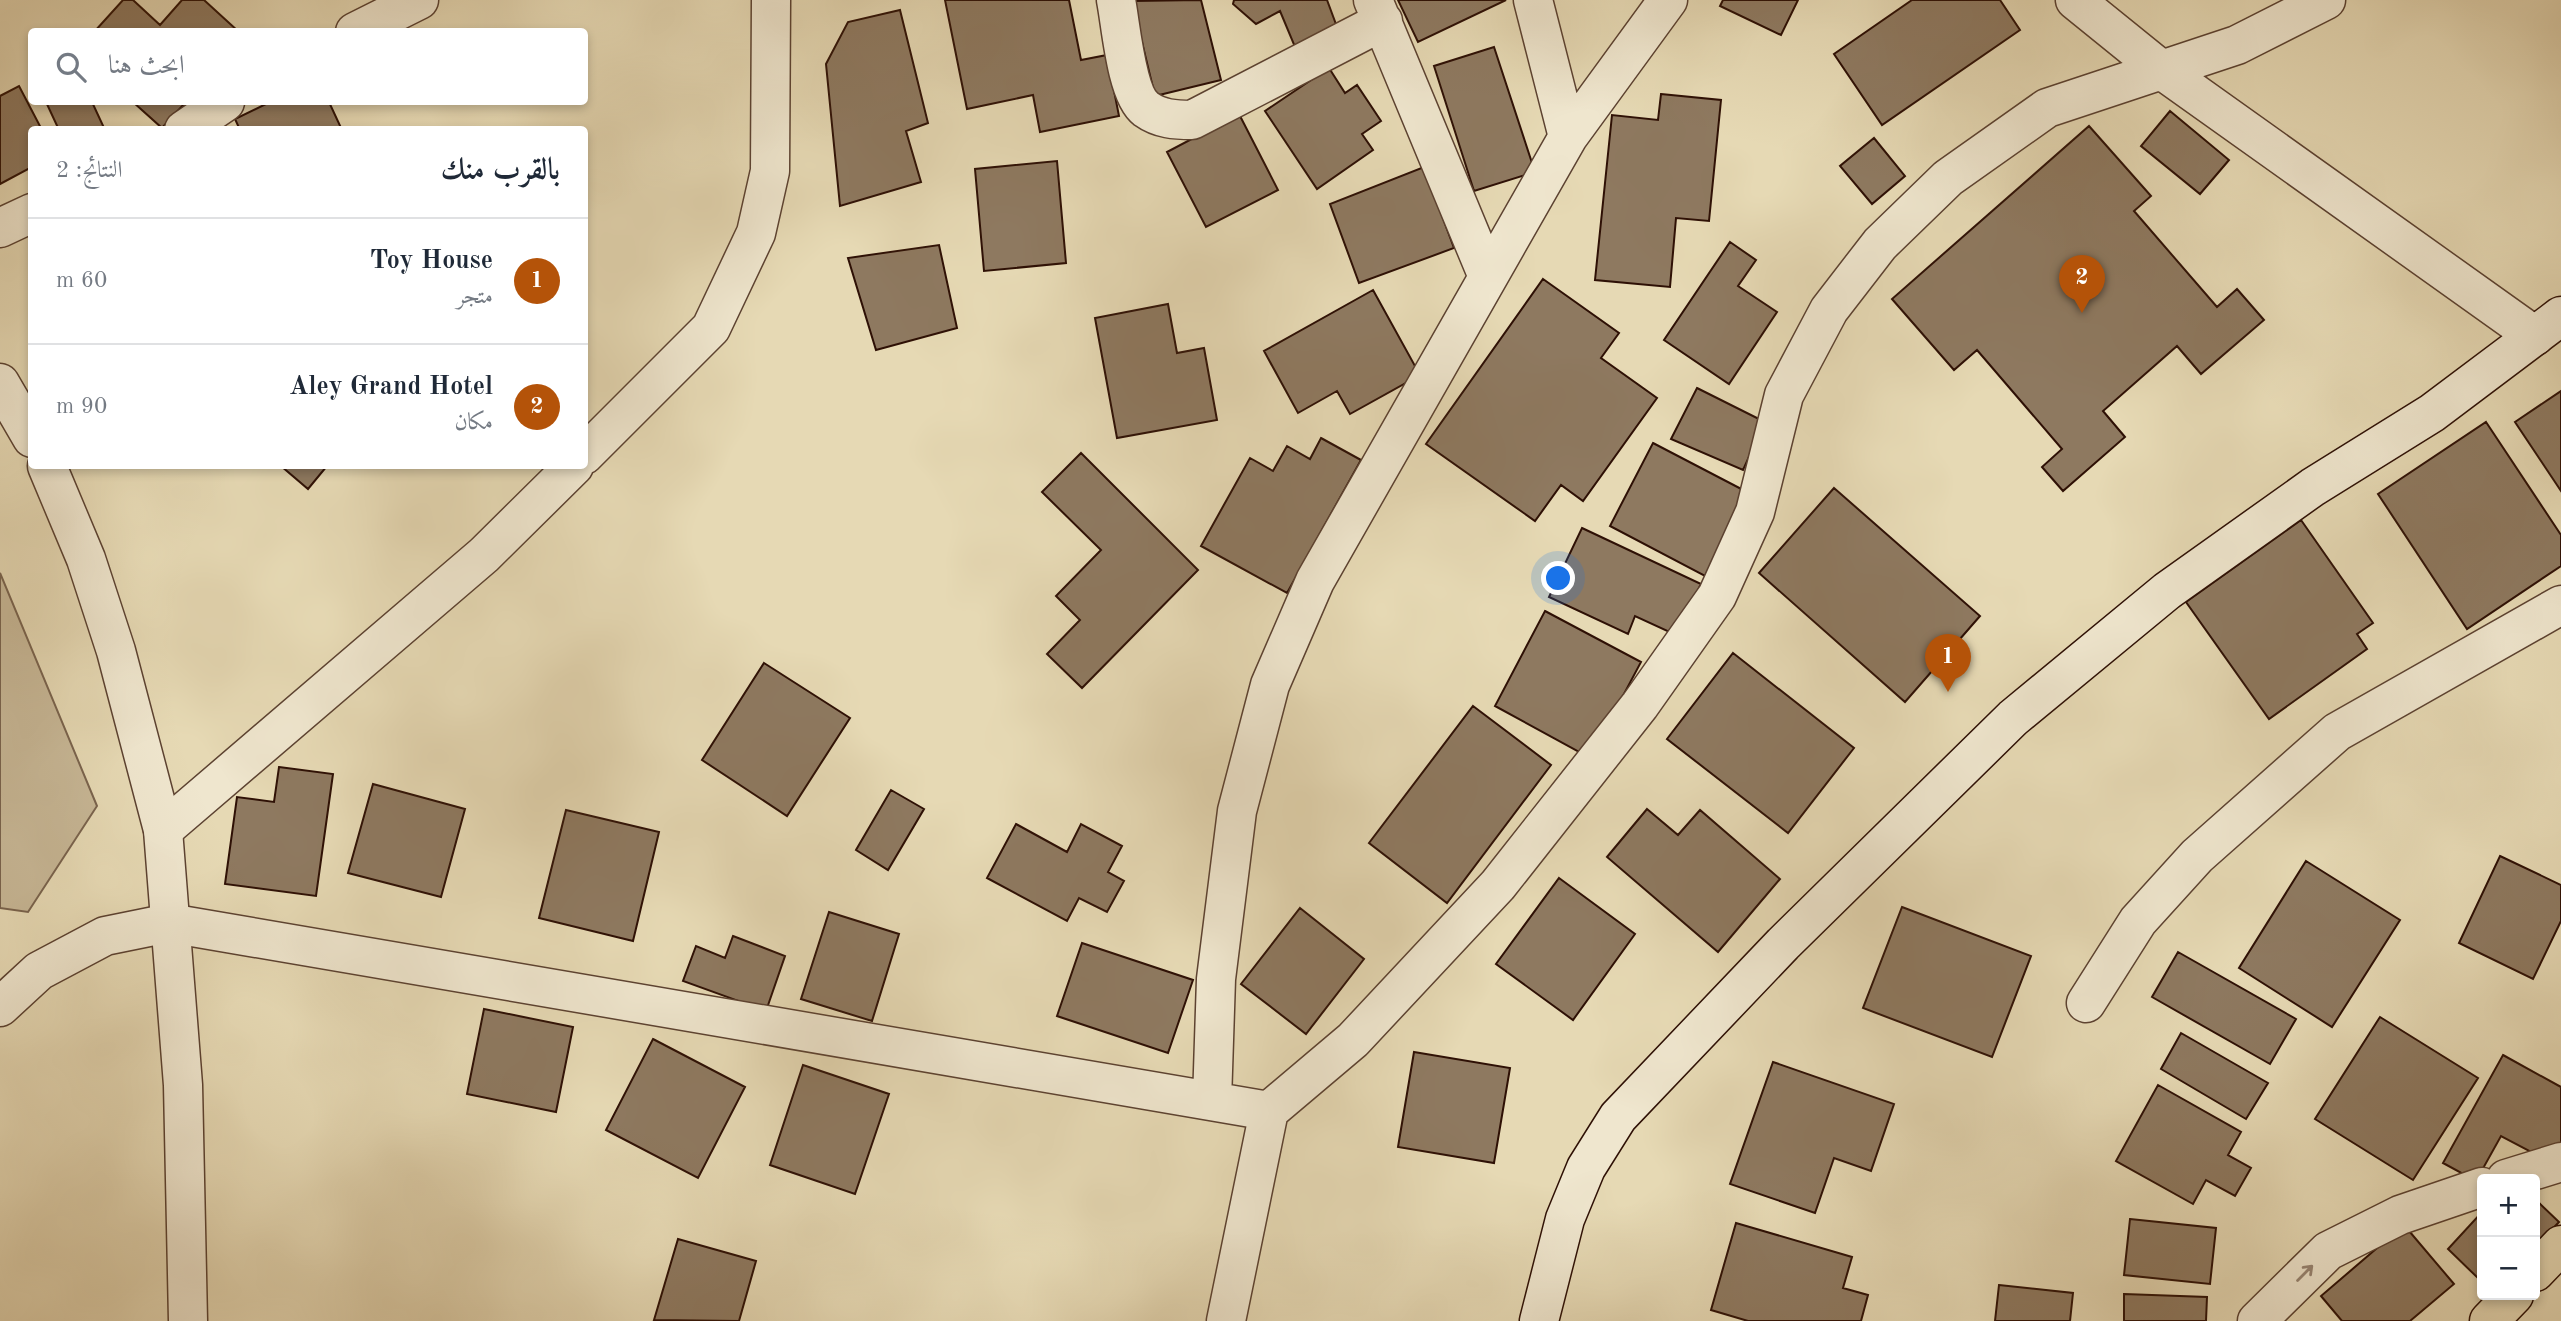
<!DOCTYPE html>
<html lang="ar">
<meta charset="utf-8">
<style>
:root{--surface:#fff;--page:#f2f2f3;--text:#1f2937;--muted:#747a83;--line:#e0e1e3;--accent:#b45309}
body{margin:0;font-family:"Old Standard TT",Amiri,serif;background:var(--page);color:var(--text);direction:rtl}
.controls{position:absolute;right:21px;bottom:21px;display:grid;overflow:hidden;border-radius:7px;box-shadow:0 4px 10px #0003}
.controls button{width:63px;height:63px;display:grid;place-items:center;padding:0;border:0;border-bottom:2px solid var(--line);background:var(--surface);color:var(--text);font:35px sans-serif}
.you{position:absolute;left:1559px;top:579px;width:24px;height:24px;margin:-18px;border:5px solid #fff;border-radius:50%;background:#1a73e8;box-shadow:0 0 0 10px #1a73e833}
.badge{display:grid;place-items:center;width:46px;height:46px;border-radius:50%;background:var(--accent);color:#fff;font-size:23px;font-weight:700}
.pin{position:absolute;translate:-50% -58px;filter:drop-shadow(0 2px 4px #0008)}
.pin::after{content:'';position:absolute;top:37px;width:24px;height:21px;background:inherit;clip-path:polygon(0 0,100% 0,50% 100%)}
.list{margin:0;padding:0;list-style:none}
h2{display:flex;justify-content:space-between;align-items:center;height:91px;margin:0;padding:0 28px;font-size:30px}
h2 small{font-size:23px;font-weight:400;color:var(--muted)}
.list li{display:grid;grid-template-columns:46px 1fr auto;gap:21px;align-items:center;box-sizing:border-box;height:126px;padding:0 28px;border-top:2px solid var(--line)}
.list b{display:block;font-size:26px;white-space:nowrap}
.list p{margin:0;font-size:23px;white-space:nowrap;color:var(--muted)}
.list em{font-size:23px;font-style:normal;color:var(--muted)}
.icon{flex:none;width:38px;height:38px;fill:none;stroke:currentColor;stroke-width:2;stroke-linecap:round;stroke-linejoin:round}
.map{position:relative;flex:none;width:2561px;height:1321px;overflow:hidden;direction:ltr}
.search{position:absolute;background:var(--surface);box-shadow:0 4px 10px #0003;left:28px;top:28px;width:560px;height:77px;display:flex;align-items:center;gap:18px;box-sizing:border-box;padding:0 24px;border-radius:7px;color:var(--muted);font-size:26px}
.panel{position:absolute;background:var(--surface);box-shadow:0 4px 10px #0003;left:28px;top:126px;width:560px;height:343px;border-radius:7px;direction:rtl}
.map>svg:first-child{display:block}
.green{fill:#c7b796;stroke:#7a644e;stroke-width:2}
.building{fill:#8e7960;stroke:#2e1005;stroke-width:2}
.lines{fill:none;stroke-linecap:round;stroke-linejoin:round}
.minor-casing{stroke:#5c4231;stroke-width:41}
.tertiary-casing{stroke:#5c4231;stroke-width:41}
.secondary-casing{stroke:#2e1005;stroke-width:41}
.primary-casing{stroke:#2e1005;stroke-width:41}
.minor{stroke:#efe6ce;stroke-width:38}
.tertiary{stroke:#efe6ce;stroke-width:38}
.secondary{stroke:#efe6ce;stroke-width:38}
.primary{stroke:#e6d9b4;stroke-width:38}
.oneway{stroke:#988674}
</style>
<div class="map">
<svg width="2561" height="1321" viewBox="0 0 2561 1321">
<rect width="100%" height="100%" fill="#e6d9b4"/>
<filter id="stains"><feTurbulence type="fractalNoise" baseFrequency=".00286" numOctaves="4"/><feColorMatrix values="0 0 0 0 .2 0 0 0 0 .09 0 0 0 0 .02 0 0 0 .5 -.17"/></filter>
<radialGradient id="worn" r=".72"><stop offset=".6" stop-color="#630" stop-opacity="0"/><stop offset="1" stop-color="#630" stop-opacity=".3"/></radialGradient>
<path class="green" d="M0,573L97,806L28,912L0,908Z"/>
<path class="building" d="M123,0H133L160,25L182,0H204L239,32H94Z
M945,0H1069L1081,60L1107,55L1119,116L1040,132L1033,95L967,109Z
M1201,0L1221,80L1155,96L1132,1Z
M1234,0H1327L1337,27L1295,47L1280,11L1256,24L1233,4Z
M1398,0H1506L1418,42Z
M1723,0H1798L1781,35L1720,6Z
M1912,0H2000L2020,30L1882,125L1834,54Z
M900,10L928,123L906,131L921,182L840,206L826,64L848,22Z
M1494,47L1535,172L1474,191L1434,66Z
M1329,68L1345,93L1357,85L1381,121L1362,134L1373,150L1317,189L1265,111Z
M19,86L42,130H32V167L0,184V96Z
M1661,94L1721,100L1709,221L1676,218L1670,287L1595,280L1612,115L1658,120Z
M46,102H92L105,130H59Z
M133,102H186L162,128Z
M270,102H329L342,130H240L235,119Z
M2170,111L2229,160L2200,194L2141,146Z
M1239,114L1278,190L1206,227L1167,152Z
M2089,126L2151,196L2134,211L2217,307L2237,289L2264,320L2201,374L2177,346L2103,411L2125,437L2063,491L2042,467L2062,449L1977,350L1954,370L1892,299Z
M1874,138L1905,176L1872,204L1840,166Z
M1057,161L1066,263L984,271L975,169Z
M1424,167L1454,248L1359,283L1330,204Z
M1730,242L1756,260L1738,286L1777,312L1729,384L1664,340Z
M939,245L957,328L876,350L848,258Z
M1543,279L1619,333L1601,358L1657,398L1583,501L1561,485L1535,521L1426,444Z
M1373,290L1420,375L1350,414L1337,391L1298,413L1264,351Z
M1168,304L1177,353L1204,348L1217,420L1117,438L1095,318Z
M1697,388L1765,422L1743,470L1671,439Z
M2561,391V491L2515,422Z
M2486,422L2561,535V566L2467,629L2378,494Z
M1321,438L1361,460L1287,593L1201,546L1250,458L1273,471L1287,446L1310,459Z
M1653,443L1749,493L1705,576L1610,526Z
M1081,453L1198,570L1082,688L1047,654L1080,620L1056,596L1101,550L1042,492Z
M281,466H327L308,489Z
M1834,488L1980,616L1905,702L1759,573Z
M2301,520L2373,623L2357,634L2367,649L2269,719L2186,602Z
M1582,528L1701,584L1676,635L1635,616L1628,634L1549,597Z
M1545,611L1641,662L1590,758L1495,706Z
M1733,653L1854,748L1788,833L1667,739Z
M764,663L850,718L787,816L702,760Z
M1473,706L1551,765L1447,903L1369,843Z
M279,767L333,774L316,896L225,884L237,797L274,802Z
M373,784L465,809L441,897L348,873Z
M891,790L924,809L888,870L856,850Z
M1647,809L1678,835L1700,810L1780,879L1718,952L1607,857Z
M566,810L659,832L633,941L539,918Z
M1016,824L1067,852L1081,824L1122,846L1108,872L1124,881L1107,912L1079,898L1067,921L987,878Z
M2500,856L2561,885V921L2533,979L2459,943Z
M2306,861L2400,920L2332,1027L2239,968Z
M1559,878L1635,934L1573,1020L1496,964Z
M1902,907L2031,956L1992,1057L1863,1008Z
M1300,908L1364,959L1306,1034L1241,984Z
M829,912L899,934L872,1021L801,999Z
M733,936L785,956L766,1011L683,981L696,946L725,958Z
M1082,943L1193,980L1168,1053L1057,1016Z
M2178,952L2296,1019L2270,1064L2152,997Z
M484,1009L573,1027L556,1112L467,1094Z
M2380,1017L2478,1078L2413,1180L2315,1119Z
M2181,1033L2268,1083L2246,1119L2161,1069Z
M653,1039L745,1087L698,1178L606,1130Z
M1414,1052L1510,1068L1494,1163L1398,1147Z
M2503,1055L2561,1087V1146L2552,1163L2501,1136L2476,1181L2443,1163Z
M1773,1062L1894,1104L1871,1171L1834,1158L1815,1213L1730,1184Z
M803,1065L889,1094L855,1194L770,1165Z
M2158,1085L2241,1132L2228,1155L2251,1168L2235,1196L2206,1180L2193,1204L2116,1161Z
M2535,1199L2559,1222L2535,1248Z
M2482,1212V1282L2448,1249Z
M2130,1219L2216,1228L2210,1284L2124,1275Z
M1736,1223L1852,1257L1843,1288L1868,1295L1861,1321H1748L1711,1310Z
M2404,1225L2454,1284L2410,1321H2342L2321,1296Z
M678,1239L756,1261L739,1321L654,1320Z
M1999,1285L2073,1293L2070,1321H1995Z
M2124,1294L2207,1297L2206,1321H2124Z"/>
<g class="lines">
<g class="minor-casing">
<path id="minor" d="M1116,0C1121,25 1126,94 1146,109C1160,119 1175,120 1192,120L1383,21
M1373,0L1488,277
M1533,0L1568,137
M2075,0L2159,68L2535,336
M355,32L419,0
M184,130L225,102
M0,228L32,213
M584,455L711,328L756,233L770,171L771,0
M163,830L484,555L574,466
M2086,1003L2138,921L2197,856L2337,732L2561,605
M0,1007L39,971L105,936L169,923L1269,1111
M1212,1101L1216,979L1237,811L1270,685L1315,581L1568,137L1668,0
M2506,1179L2561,1162
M1226,1321L1269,1111L1353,1040L1498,885L1640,705L1717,596L1755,512L1784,395L1829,310L1880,244L1948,178L2047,108L2237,45L2326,0
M2257,1321L2328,1251L2400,1215L2482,1187"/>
</g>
<g class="tertiary-casing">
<path id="tertiary" d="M0,383L32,438
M47,466L86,559L116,651L163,830L183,1085L188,1321"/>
</g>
<g class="secondary-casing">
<path id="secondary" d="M1539,1321L1565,1219L1586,1168L1618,1117L1783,944L2013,718L2167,591L2313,487L2432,413L2561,316"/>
</g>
<g class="primary-casing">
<path id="primary" d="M2535,1272L2561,1245
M2489,1321L2514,1295"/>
</g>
<use href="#minor" class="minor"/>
<use href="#tertiary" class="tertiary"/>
<use href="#secondary" class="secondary"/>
<use href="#primary" class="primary"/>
</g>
<defs><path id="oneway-shaft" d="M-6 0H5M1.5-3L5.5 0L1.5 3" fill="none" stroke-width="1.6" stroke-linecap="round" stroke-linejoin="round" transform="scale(1.75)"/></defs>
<use class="oneway" href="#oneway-shaft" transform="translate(2305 1273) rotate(-45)"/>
<rect width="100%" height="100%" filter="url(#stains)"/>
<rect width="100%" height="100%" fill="url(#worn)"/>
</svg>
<div class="controls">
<button>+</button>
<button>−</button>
</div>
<div class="you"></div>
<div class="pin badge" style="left:1948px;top:692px">1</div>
<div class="pin badge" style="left:2082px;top:313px">2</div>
<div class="search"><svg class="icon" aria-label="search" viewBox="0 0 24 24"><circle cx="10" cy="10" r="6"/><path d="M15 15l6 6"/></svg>ابحث هنا</div>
<section class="panel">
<h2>بالقرب منك<small>النتائج: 2</small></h2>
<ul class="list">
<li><span class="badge">1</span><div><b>Toy House</b><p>متجر</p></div><em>60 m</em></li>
<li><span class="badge">2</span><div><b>Aley Grand Hotel</b><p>مكان</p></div><em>90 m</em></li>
</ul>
</section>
</div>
